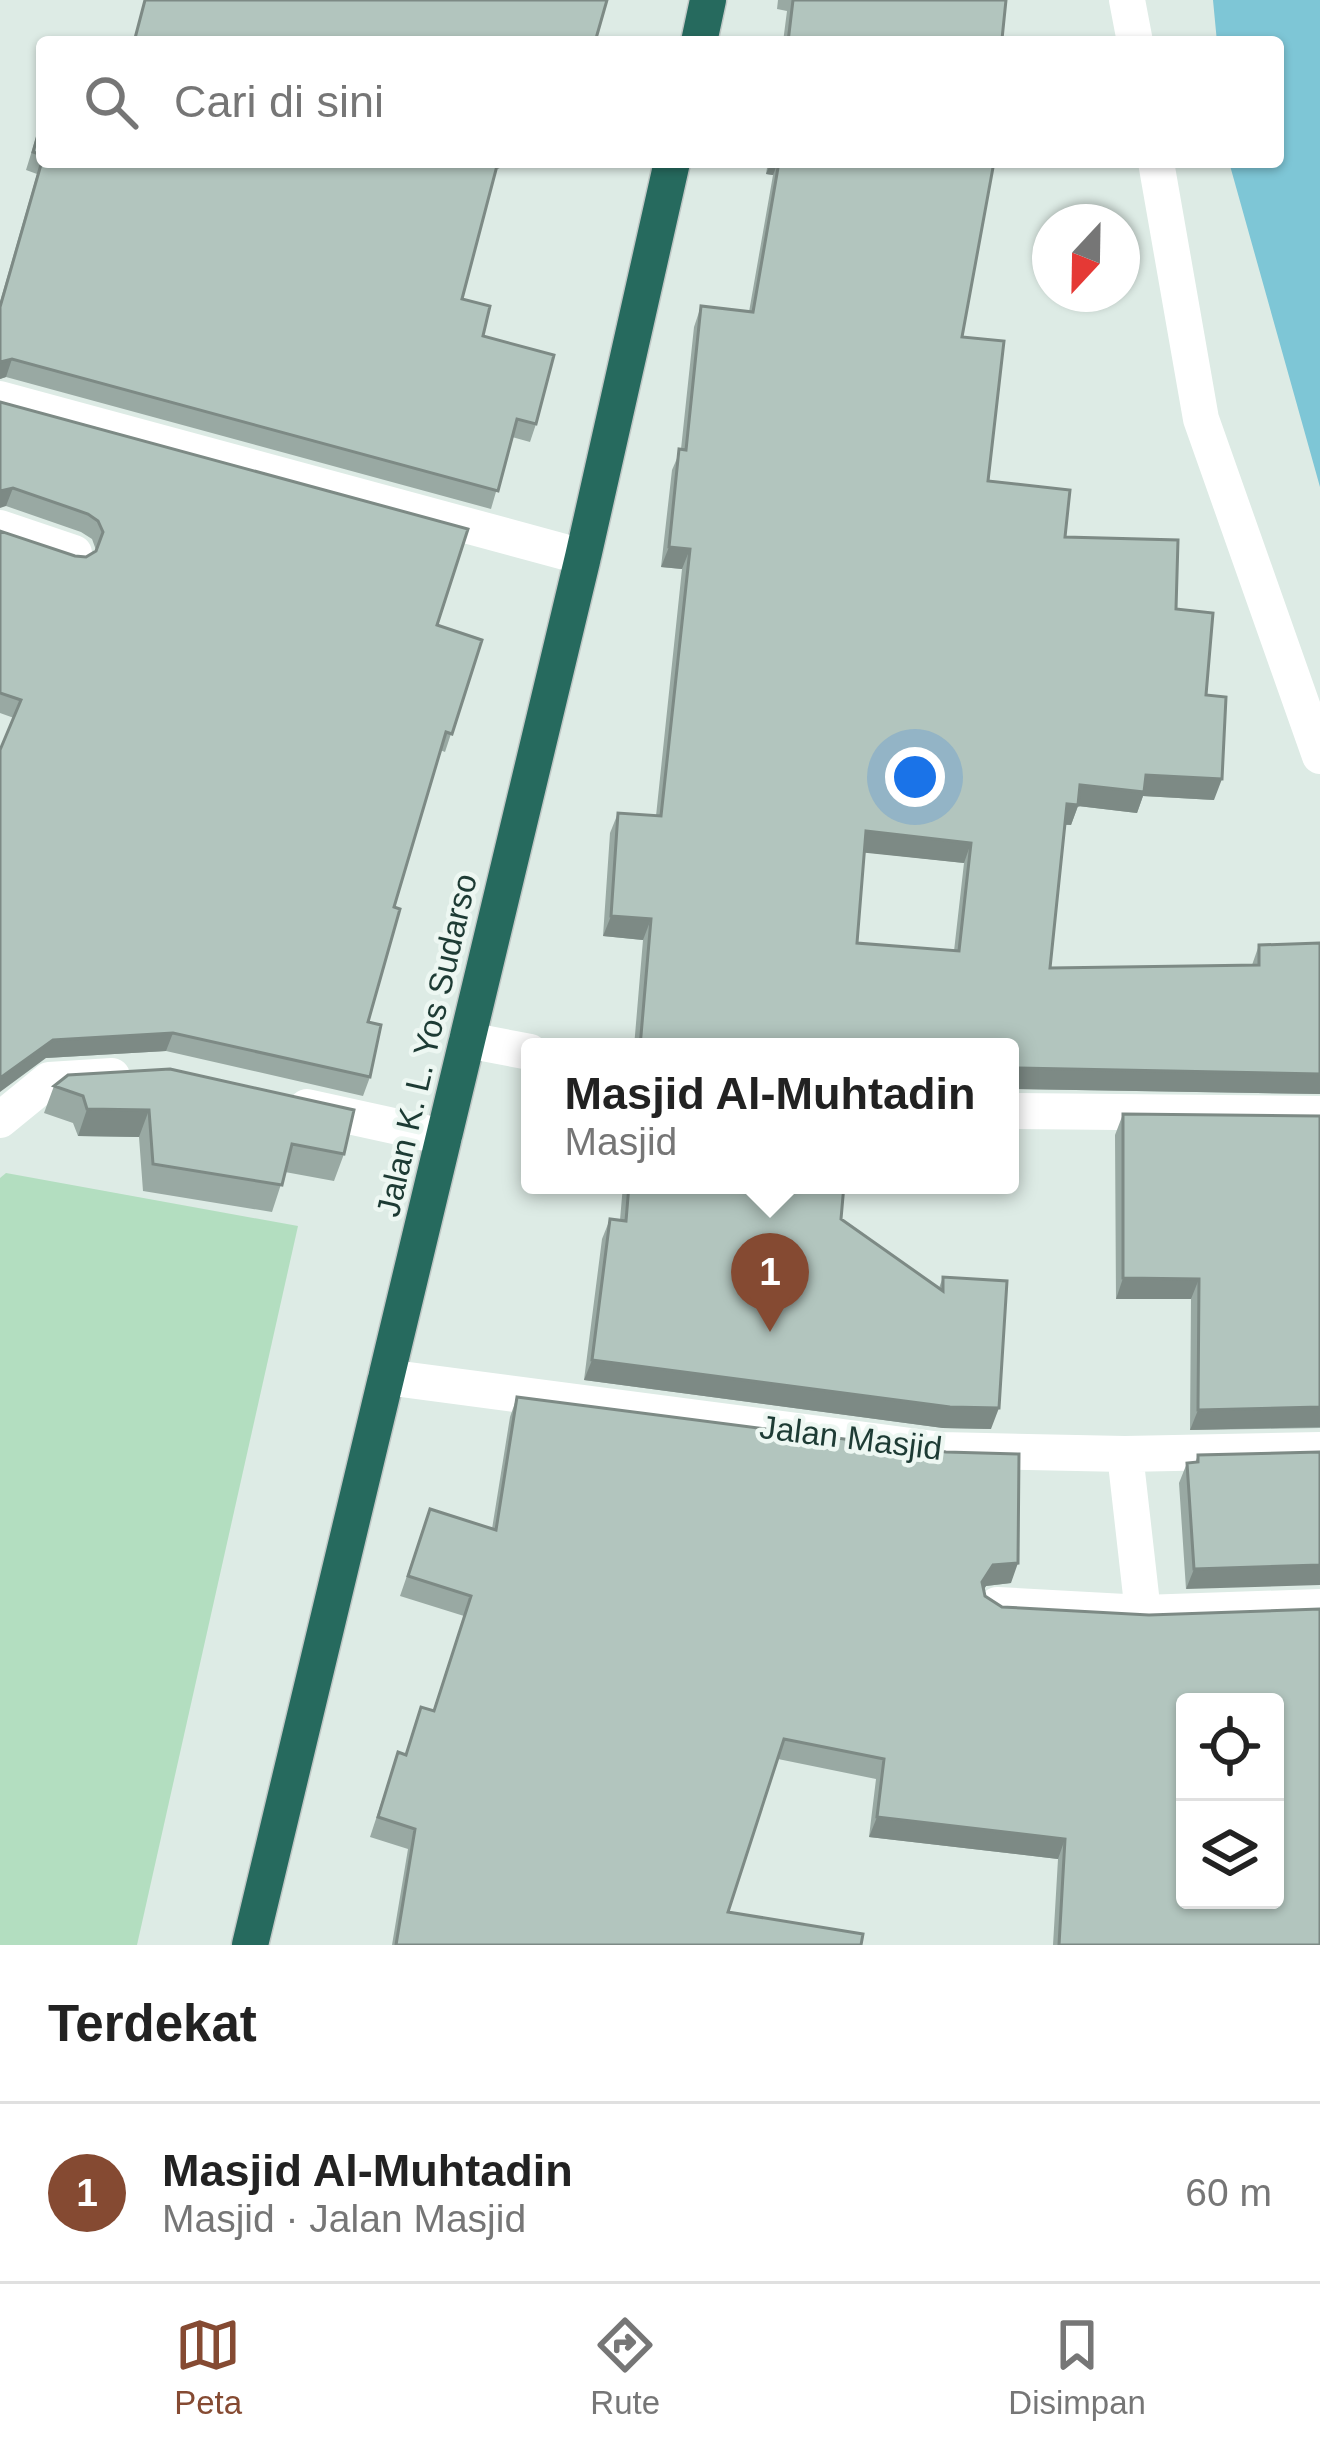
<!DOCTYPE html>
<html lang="id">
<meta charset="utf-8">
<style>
:root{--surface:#fff;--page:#f2f2f2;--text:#222;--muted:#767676;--line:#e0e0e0;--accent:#854a32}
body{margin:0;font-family:Arial,sans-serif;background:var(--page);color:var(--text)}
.controls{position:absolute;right:36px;bottom:36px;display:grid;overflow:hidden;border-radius:12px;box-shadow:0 3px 9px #0004}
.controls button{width:108px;height:108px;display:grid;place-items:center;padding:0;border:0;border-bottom:3px solid var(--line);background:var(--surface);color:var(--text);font:60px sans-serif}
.compass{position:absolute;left:1032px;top:204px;width:108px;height:108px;border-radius:50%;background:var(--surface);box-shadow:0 3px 9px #0004;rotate:202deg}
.you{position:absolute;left:915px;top:777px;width:42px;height:42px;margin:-30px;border:9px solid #fff;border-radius:50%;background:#1a73e8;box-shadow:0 0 0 18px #1a73e833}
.badge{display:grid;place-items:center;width:78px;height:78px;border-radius:50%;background:var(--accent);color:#fff;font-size:39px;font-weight:700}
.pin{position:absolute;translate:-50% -99px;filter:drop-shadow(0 3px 6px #0008)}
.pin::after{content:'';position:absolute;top:63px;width:42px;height:36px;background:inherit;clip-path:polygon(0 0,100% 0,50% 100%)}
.popup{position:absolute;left:521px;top:1038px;width:498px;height:156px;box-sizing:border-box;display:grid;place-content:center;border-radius:12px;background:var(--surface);filter:drop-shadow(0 3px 9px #0005);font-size:39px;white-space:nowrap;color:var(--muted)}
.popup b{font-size:45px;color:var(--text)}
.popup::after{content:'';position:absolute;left:50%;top:100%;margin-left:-24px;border:24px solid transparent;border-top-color:var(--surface)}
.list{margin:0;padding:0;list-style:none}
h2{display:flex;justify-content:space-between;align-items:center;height:156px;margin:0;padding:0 48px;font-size:51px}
h2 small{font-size:39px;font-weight:400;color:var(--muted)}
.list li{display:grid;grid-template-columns:78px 1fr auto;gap:36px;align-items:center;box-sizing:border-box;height:180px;padding:0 48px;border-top:3px solid var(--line)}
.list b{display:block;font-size:45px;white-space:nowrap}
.list p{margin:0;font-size:39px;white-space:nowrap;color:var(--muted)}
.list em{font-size:39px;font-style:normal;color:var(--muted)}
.icon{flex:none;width:66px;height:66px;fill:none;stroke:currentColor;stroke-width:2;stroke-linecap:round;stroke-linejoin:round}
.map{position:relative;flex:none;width:1320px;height:1945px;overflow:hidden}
.search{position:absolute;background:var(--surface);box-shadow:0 3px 9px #0004;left:36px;right:36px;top:36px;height:132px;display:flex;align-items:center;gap:30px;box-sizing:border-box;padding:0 42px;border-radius:12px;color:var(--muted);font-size:45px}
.sheet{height:336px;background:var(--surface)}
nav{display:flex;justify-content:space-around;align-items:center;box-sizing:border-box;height:168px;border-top:3px solid var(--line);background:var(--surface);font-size:33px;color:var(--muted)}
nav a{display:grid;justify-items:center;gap:6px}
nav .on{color:var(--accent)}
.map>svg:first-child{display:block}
.green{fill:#b3dec0}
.water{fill:#7ec6d6}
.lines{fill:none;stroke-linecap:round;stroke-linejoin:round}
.highway-casing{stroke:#c0c8c6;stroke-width:39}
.minor{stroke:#fff;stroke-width:36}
.highway{stroke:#266a5e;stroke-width:36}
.wall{fill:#99a9a3;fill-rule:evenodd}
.shaded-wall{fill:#7d8a85}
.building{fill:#b2c5be;stroke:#7d8a85;stroke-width:3;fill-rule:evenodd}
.labels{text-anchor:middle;stroke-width:9;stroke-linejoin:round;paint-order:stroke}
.street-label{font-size:33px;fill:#1d3b34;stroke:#edf7f2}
</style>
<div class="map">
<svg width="1320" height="1945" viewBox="0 0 1320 1945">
<rect width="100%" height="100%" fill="#ddebe5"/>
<path class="green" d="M6,1173L298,1226L137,1945H0V1178Z"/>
<path class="water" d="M1213,0H1320V487L1229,162H1278V42H1217Z"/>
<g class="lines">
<g class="highway-casing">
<path id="highway" d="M699,42L708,0
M250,1945L583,557L672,162"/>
</g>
<path class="minor" d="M1127,0L1135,42
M1156,162L1201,419L1320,756
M0,399L583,557
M0,528L74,553
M467,1040L530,1052
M307,1107L444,1137
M1010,1111L1320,1114
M0,1120L49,1080L112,1076
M386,1377L941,1450L1125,1454L1320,1450
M1125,1454L1143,1613
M997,1605L1143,1613L1320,1607"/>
<use href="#highway" class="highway"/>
</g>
<path class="wall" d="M778,0H1006L1002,39L1015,42H783L787,11L777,9Z
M42,118V162H502L499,169L496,168L462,299L536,424L530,442L512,437L491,509L6,377L0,379V302L37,174L26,170Z
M768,162H994L962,337L988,481L1065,537L1176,609L1206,695L1214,800L1143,796L1137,813L1078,806L1071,825H1065L1050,968L1252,965L1259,945L1320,943V1094L1010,1089V1047H634L643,940L603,936L610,833L618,813L656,816L682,569L661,567L672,470L681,449L694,327L701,306L749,312L773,175L766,174ZM864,852L964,863L954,951L857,943Z
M0,402L437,625L482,640L445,752L440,750L394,907L368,1022L370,1077L363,1096L166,1051L46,1058L14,718L0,713V531L75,556L86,557L96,550L92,539L81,532L6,506Z
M54,1086L344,1154L334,1181L285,1172L272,1212L143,1191L139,1137L78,1136L73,1123L44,1113Z
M1123,1114L1320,1116V1428L1190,1430L1191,1299H1116L1115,1135Z
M623,1185H844L841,1219L939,1288L943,1277L991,1429L943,1428L584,1380L602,1239L610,1219L620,1220Z
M517,1397L1011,1583L986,1586L984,1589L985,1596L1320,1945H1053L1058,1859L869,1837L876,1779L778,1759L728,1912L861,1945H392L408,1849L370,1837L398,1752L405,1755L433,1711L464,1616L400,1596L430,1509L492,1529L510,1417Z
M1320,1452L1186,1589L1179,1483L1187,1463H1195L1198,1455Z"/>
<path class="shaded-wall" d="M771,162H778L773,175L766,174Z
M12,359L6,377L0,379V362Z
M13,488L6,506L0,508V491Z
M669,547L690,549L682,569L661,567Z
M1146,775L1222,779L1214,800L1143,796L1137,813L1078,806L1071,825L1059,824L1067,804L1080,785Z
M866,831L971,843L964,863L858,852Z
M611,916L651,919L643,940L603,936Z
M173,1033L166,1051L46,1058L0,1092V1078L53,1040Z
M1018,1068L1320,1074V1094L1010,1089V1070Z
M87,1109L149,1110L139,1137L78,1136Z
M1123,1278L1199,1279L1191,1299H1116Z
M592,1360L999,1408L991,1429L943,1428L584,1380Z
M1320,1407V1427L1190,1430L1198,1410Z
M1018,1563L1011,1583L986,1586L975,1603L982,1582L993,1565Z
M1320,1565V1585L1186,1589L1194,1569Z
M877,1817L1065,1839L1058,1859L869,1837Z"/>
<path class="building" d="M145,0H607L595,42H134Z
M793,0H1006L1002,39L1015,40V42H788Z
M42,121V155L33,152Z
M42,161L498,162L462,299L490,306L483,336L554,355L536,424L517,419L498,491L12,359L0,362V307Z
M779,162H994L962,337L1004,341L988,481L1070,490L1065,537L1178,540L1176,609L1213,613L1206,695L1226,697L1222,779L1146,775L1144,792L1080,785L1078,805L1067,804L1050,968L1259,965V945L1320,943V1074L1018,1068L1010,1070V1047H640L651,919L611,916L618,813L661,816L690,549L669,547L679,449L686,450L701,306L753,312ZM866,831L971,843L959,951L857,943Z
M0,402L468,529L437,625L482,640L452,734L446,732L394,907L400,909L368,1022L381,1025L370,1077L173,1033L53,1040L0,1078V750L21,700L0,693V531L75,556L86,557L96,551L103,532L98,521L88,514L13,488L0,491Z
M170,1069L354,1110L344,1154L292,1144L282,1185L153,1164L149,1110L87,1109L83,1096L54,1086L68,1075Z
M1123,1114L1320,1116V1407L1198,1410L1199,1279L1123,1278Z
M629,1185H844L841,1219L943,1291V1277L1007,1281L999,1408L950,1407L592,1360L610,1219L626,1221Z
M517,1397L946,1452L1019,1454L1018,1563L993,1565L982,1582L985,1596L1002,1607L1149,1615L1320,1609V1945H1059L1065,1839L877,1817L884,1759L784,1739L728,1912L863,1934L861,1945H396L415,1829L378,1817L398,1752L406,1755L421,1707L434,1711L471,1596L408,1576L430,1509L496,1530ZM1185,1702H1275V1900H1185Z
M1320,1452V1565L1194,1569L1187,1463L1198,1462V1455Z"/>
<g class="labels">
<g class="street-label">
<text transform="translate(426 1045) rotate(-77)" y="12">Jalan K. L. Yos Sudarso</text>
<text transform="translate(851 1437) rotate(7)" y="12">Jalan Masjid</text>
</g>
</g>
</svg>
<div class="controls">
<button><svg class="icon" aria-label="locate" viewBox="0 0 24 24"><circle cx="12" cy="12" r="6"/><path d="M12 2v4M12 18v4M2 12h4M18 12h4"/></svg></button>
<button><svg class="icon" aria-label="layers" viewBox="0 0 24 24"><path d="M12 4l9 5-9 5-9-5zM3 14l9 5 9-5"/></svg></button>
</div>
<svg class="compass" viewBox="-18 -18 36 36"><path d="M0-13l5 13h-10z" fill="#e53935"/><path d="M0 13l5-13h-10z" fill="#767676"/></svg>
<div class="you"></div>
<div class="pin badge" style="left:770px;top:1332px">1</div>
<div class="popup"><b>Masjid Al-Muhtadin</b>Masjid</div>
<div class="search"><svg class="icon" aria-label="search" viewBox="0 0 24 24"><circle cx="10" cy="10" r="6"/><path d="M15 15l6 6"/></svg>Cari di sini</div>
</div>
<section class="sheet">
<h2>Terdekat<small></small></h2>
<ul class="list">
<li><span class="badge">1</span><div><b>Masjid Al-Muhtadin</b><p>Masjid · Jalan Masjid</p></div><em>60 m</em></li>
</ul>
</section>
<nav>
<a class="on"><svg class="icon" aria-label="map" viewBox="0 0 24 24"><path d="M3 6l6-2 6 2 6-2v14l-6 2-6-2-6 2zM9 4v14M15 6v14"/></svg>Peta</a>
<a><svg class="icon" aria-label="directions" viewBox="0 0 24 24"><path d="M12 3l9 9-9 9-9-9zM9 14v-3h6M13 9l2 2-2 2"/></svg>Rute</a>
<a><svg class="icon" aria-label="saved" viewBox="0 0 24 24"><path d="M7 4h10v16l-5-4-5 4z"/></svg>Disimpan</a>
</nav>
